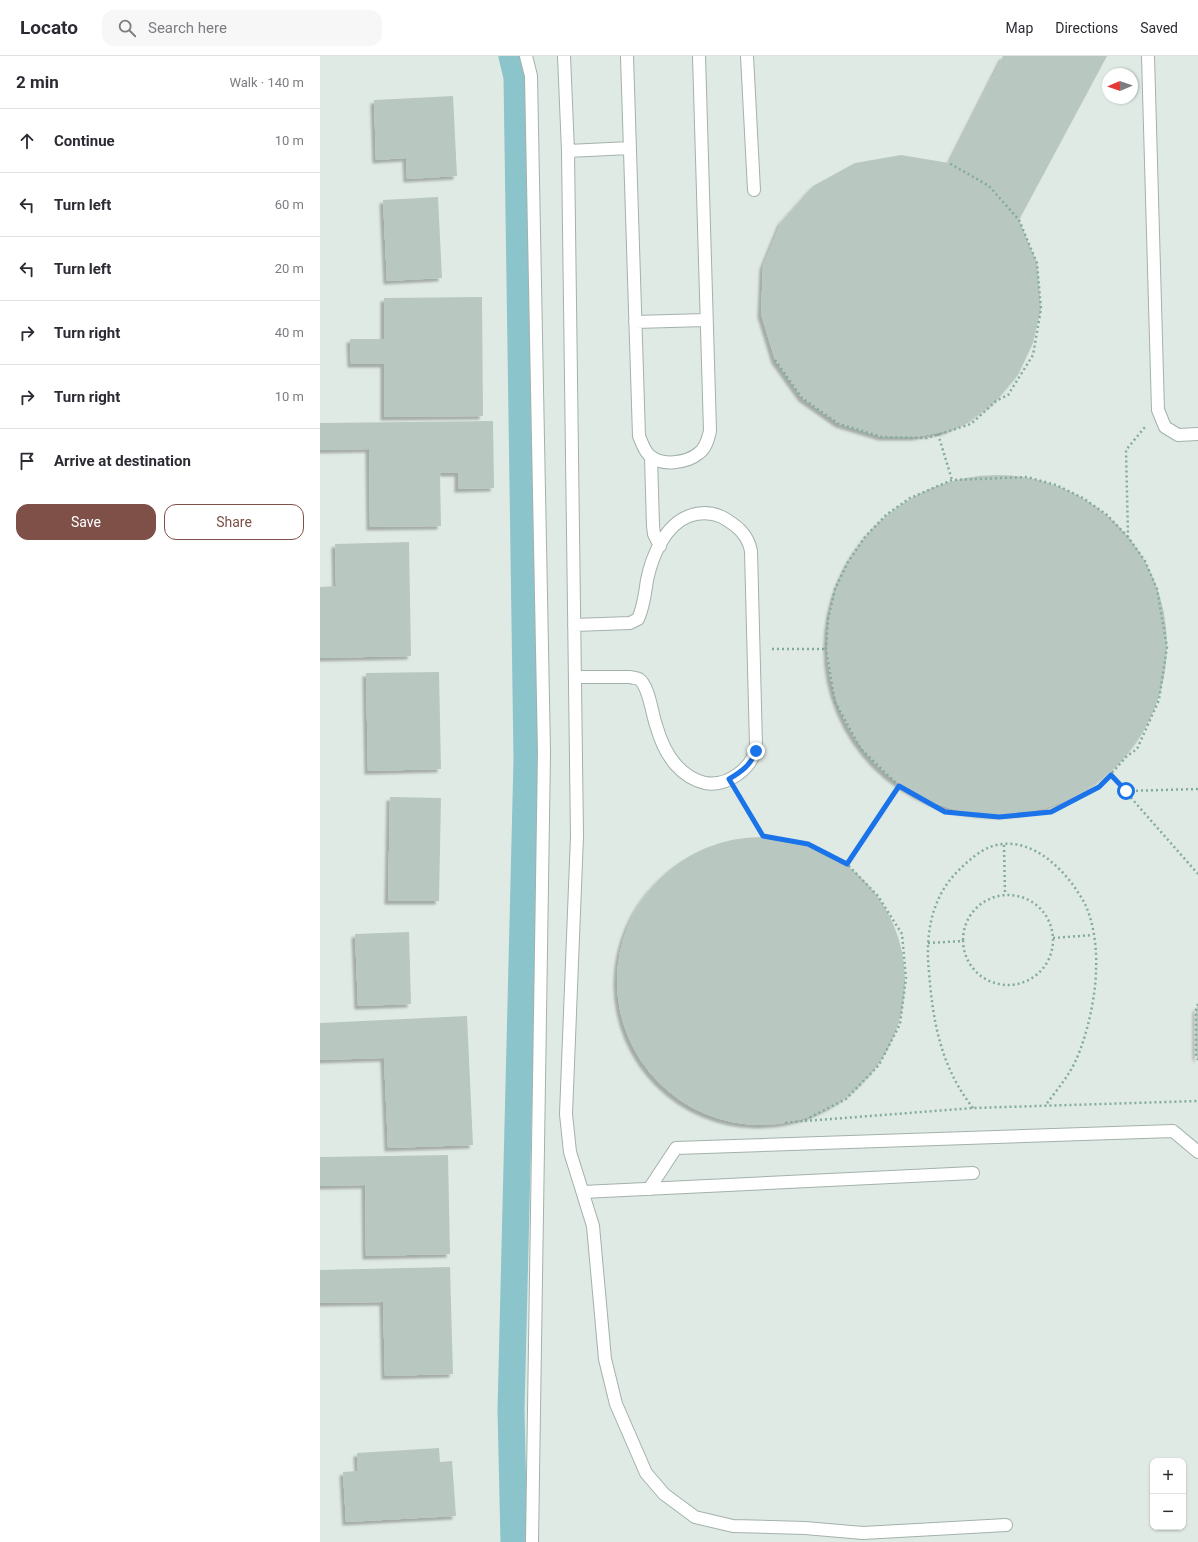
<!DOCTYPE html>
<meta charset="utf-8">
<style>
:root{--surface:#fff;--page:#f7f7f7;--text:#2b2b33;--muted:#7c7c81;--line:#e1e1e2;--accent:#7f5048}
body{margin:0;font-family:Roboto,sans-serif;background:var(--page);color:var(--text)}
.controls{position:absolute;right:12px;bottom:12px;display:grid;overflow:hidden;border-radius:8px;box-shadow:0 1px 3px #0004}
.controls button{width:36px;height:36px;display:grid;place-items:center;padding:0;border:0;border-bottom:1px solid var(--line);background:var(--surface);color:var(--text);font:20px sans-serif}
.compass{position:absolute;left:782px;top:12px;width:36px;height:36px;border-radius:50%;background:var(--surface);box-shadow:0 1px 3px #0004;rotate:268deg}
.stop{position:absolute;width:12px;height:12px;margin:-9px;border:3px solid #1a73e8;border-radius:50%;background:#fff}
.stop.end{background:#1a73e8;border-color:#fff;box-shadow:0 1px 4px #0008}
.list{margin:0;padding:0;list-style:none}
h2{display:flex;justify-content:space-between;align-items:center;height:52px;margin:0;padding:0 16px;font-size:17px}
h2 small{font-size:13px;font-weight:400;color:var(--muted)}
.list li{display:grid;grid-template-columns:26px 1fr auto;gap:12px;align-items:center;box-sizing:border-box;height:64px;padding:0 16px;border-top:1px solid var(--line)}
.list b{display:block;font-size:15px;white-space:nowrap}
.list em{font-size:13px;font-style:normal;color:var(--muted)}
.actions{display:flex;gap:8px;padding:12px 16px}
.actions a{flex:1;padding:9px 0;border:1px solid var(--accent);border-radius:12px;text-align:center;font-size:14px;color:var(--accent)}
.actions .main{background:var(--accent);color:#fff}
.icon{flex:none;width:22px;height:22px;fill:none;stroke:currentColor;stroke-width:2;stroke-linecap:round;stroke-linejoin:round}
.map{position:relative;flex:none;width:878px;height:1486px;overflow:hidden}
header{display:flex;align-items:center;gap:24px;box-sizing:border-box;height:56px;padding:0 20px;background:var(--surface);border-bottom:1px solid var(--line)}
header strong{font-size:19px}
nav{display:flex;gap:22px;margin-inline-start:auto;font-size:14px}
.search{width:280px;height:36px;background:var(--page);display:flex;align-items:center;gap:10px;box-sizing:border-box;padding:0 14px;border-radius:12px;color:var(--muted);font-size:15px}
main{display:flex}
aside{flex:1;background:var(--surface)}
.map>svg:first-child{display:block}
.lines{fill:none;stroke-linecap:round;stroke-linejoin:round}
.canal{stroke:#8cc4cb;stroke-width:27}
.building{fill:#b9c7c1;filter:url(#shadow)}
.minor-casing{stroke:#a3b1ac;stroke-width:14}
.path{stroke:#83ab9d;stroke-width:2.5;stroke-dasharray:2 3;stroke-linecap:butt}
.minor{stroke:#fff;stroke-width:12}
.route{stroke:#1a73e8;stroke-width:5}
</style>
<header>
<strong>Locato</strong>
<div class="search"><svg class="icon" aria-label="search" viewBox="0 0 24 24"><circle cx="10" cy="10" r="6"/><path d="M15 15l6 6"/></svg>Search here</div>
<nav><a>Map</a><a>Directions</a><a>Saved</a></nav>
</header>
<main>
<aside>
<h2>2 min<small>Walk · 140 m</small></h2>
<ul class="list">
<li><svg class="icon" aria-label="ahead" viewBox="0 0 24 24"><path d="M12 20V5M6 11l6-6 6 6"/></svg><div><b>Continue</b></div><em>10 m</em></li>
<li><svg class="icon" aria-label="left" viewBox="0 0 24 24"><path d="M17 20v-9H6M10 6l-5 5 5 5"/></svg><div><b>Turn left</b></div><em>60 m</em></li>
<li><svg class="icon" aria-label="left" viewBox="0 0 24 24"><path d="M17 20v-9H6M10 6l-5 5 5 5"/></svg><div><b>Turn left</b></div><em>20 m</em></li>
<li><svg class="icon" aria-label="right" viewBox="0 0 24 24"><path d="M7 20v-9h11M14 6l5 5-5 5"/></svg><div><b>Turn right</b></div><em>40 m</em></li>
<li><svg class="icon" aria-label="right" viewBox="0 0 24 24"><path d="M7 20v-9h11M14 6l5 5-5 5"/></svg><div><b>Turn right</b></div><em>10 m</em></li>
<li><svg class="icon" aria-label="arrive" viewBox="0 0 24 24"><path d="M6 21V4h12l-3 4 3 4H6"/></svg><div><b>Arrive at destination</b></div></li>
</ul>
<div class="actions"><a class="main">Save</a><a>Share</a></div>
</aside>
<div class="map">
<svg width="878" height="1486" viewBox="0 0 878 1486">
<defs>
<filter id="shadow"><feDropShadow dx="-3.5" dy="3.5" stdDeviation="1" flood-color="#0004"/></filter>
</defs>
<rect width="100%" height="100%" fill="#e0eae5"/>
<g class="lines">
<path class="canal" d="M192,0L197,21L207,703L191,1354L194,1486"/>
</g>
<path class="building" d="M683,0H787L699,164L717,207L721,253L713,287L698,319L676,345L653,362L627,375L595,381H562L519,368L482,342L455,304L441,258L443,210L461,166L493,130L535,107L581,99L629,107Z
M133,40L137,120L87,123L86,102L56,104L54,44Z
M118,141L122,222L67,225L63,144Z
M162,241L163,360L64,361V308H31L30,283H64V242Z
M173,365L174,432L138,433V417H120L121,470L50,471L49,393L0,394V367Z
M507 589a170 170 0 1 1 340 0a170 170 0 1 1-340 0Z
M89,486L91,600L0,602V531L16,530L15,488Z
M119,616L121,713L48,715L46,617Z
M70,741L121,742L119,845H68Z
M297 925a144 144 0 1 1 288 0a144 144 0 1 1-288 0Z
M89,876L91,948L38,950L35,878Z
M878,949V1004L876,999V954Z
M147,960L153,1089L68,1092L64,1002L0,1004V967Z
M128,1099L130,1198L46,1200L45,1129L0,1130V1101Z
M130,1211L133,1318L65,1320L63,1246L0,1247V1214Z
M119,1392L120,1406L132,1405L136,1460L26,1466L23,1416L38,1415L37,1397Z"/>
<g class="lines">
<g class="minor-casing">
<path id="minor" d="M206,0L211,20L224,696L212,1486
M244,0L248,95L257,780L246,1058L250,1096L273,1170L285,1303L296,1348L326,1417L344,1438L375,1461L413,1470L485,1472L543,1477L686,1469
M307,0L319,380C322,387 324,394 329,399C341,411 367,407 379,397C386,392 388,383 390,375L379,0
M427,0L434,134
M828,0L838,354L845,371L858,379L878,378
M248,95L310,92
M315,266L386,264
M331,401L333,470L334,478L340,490
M254,569L310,567L318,563C324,550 325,537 327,524C332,500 345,469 369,460C380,456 391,456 402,461C416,469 428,478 431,495L436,689C434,712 407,731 385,727C373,724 364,718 356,709C346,698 340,683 336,669C332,658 329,630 319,623C317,622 313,622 310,621H255
M329,1133L356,1092L853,1075L878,1096
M263,1136L653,1117"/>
</g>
<path class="path" d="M455,304L482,342L519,368L562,381L607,382L651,368L676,345L688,339L713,299L721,253L717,207L699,164L669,130L629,107
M618,378L632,424
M808,481L787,459L763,442L736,429L707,421L632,424L590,442L566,459L545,481L528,506L515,533L508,563L506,593L515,646L541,693L579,730L625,756L679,761L731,756L779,731L807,700L817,693L839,644L847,591L837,533L825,505L808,481L806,394L825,371
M452,593H506
M791,719L878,818
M806,735L878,733
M418,739L443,780L488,788L527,808L558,840L582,878L586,922L580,968L559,1009L526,1043L483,1065L463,1067
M684,789L685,838
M527,808L579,730
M643 884a45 45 0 1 1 90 0a45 45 0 1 1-90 0Z
M733,882L773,879
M608,887L643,885
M878,948L876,954V999L878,1004
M653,1052C621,1011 613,967 609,916C605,879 611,841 639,814C648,805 660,794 673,790C712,778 748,816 765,848C774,867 777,893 776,913C776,942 765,992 749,1017C742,1028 733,1039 725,1050
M485,1065L653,1052L878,1045"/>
<use href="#minor" class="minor"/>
</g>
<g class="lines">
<path class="route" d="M436,695C431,709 421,716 409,723L443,780L488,788L527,808L579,730L625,756L679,761L731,756L779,731L791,719L806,735"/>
</g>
</svg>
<div class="controls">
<button>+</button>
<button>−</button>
</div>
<svg class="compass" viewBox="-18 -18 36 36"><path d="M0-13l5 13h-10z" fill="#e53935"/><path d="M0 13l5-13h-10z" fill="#7c7c81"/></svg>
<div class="stop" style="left:806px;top:735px"></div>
<div class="stop end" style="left:436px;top:695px"></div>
</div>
</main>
